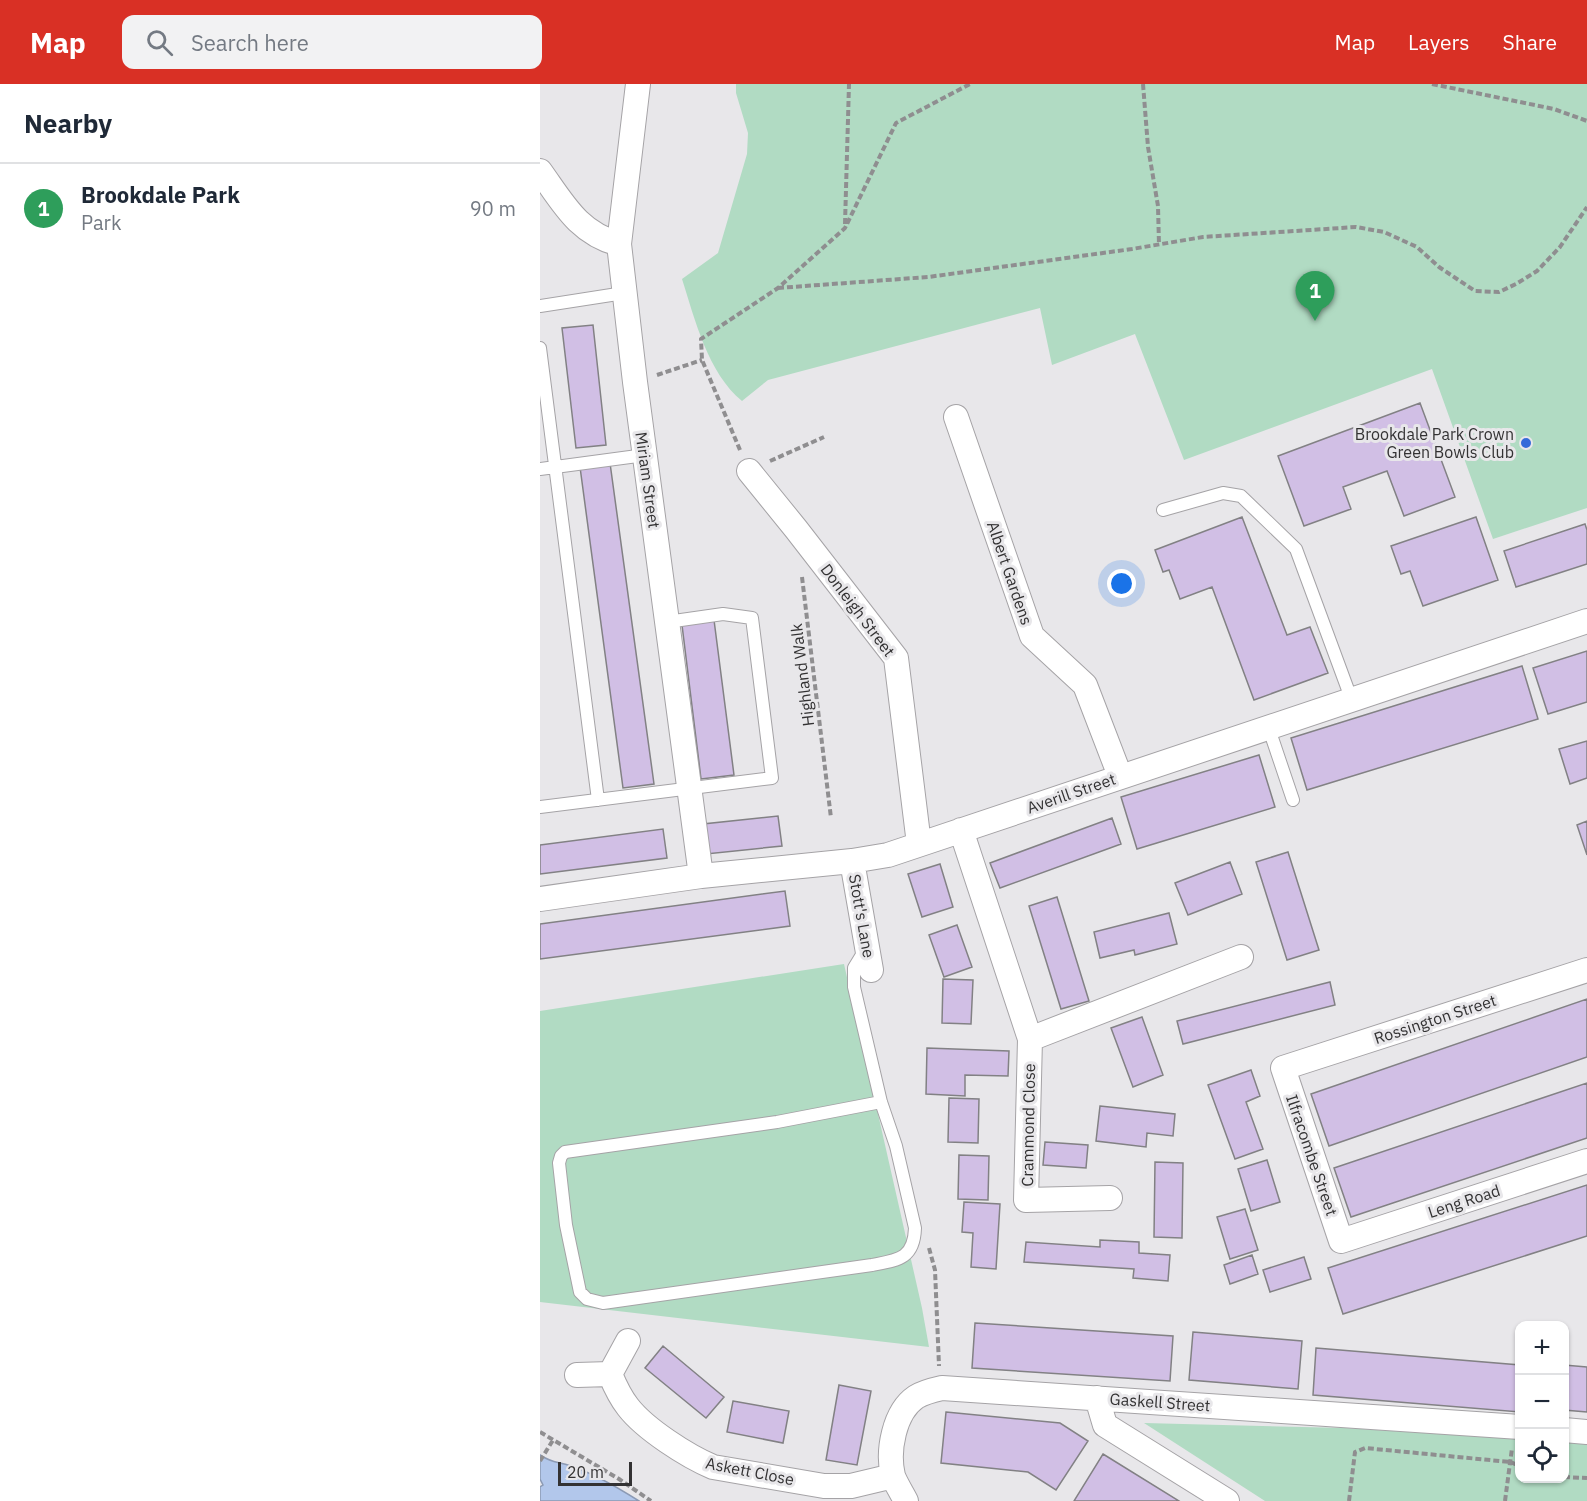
<!DOCTYPE html>
<meta charset="utf-8">
<style>
:root{--surface:#fff;--page:#f2f2f3;--text:#1f2937;--muted:#747a83;--line:#e0e1e3;--accent:#d93025}
body{margin:0;font-family:"IBM Plex Sans",sans-serif;background:var(--page);color:var(--text)}
.controls{position:absolute;right:18px;bottom:18px;display:grid;overflow:hidden;border-radius:12px;box-shadow:0 2px 4px #0004}
.controls button{width:54px;height:54px;display:grid;place-items:center;padding:0;border:0;border-bottom:2px solid var(--line);background:var(--surface);color:var(--text);font:30px sans-serif}
.scale{position:absolute;left:18px;bottom:15px;width:74px;box-sizing:border-box;padding-left:6px;border:3px solid #333233;border-top:0;font-size:16px;line-height:21px;white-space:nowrap;color:#333233;-webkit-text-stroke:4px #e8e7ea;paint-order:stroke}
.you{position:absolute;left:582px;top:500px;width:21px;height:21px;margin:-15px;border:4px solid #fff;border-radius:50%;background:#1a73e8;box-shadow:0 0 0 9px #1a73e833}
.badge{display:grid;place-items:center;width:39px;height:39px;border-radius:50%;background:var(--accent);color:#fff;font-size:20px;font-weight:700}
.pin{position:absolute;translate:-50% -50px;filter:drop-shadow(0 2px 3px #0008)}
.pin::after{content:'';position:absolute;top:32px;width:21px;height:18px;background:inherit;clip-path:polygon(0 0,100% 0,50% 100%)}
.list{margin:0;padding:0;list-style:none}
h2{display:flex;justify-content:space-between;align-items:center;height:78px;margin:0;padding:0 24px;font-size:26px}
h2 small{font-size:20px;font-weight:400;color:var(--muted)}
.list li{display:grid;grid-template-columns:39px 1fr auto;gap:18px;align-items:center;box-sizing:border-box;height:90px;padding:0 24px;border-top:2px solid var(--line)}
.list b{display:block;font-size:22px;white-space:nowrap}
.list p{margin:0;font-size:20px;white-space:nowrap;color:var(--muted)}
.list em{font-size:20px;font-style:normal;color:var(--muted)}
.icon{flex:none;width:33px;height:33px;fill:none;stroke:currentColor;stroke-width:2;stroke-linecap:round;stroke-linejoin:round}
.map{position:relative;flex:none;width:1047px;height:1417px;overflow:hidden}
header{display:flex;align-items:center;gap:36px;box-sizing:border-box;height:84px;padding:0 30px;background:var(--accent);color:#fff}
header strong{font-size:28px}
nav{display:flex;gap:33px;margin-inline-start:auto;font-size:21px}
.search{width:420px;height:54px;background:var(--page);display:flex;align-items:center;gap:15px;box-sizing:border-box;padding:0 21px;border-radius:12px;color:var(--muted);font-size:22px}
main{display:flex}
aside{flex:1;background:var(--surface)}
.map>svg:first-child{display:block}
.green{fill:#b1dbc3}
.water{fill:#b2c7eb;stroke:#8c9ab4;stroke-width:1.5}
.building{fill:#d1bfe5;stroke:#828184;stroke-width:1.5}
.lines{fill:none;stroke-linecap:round;stroke-linejoin:round}
.lane-casing{stroke:#a5a3a6;stroke-width:14}
.street-casing{stroke:#a5a3a6;stroke-width:26}
.path{stroke:#8f8e90;stroke-width:4;stroke-dasharray:6 3;stroke-linecap:butt}
.lane{stroke:#fff;stroke-width:12}
.street{stroke:#fff;stroke-width:24}
.poi-dot{fill:#356ad9;stroke:#e8e7ea;stroke-width:2}
.labels{text-anchor:middle;stroke-width:6;stroke-linejoin:round;paint-order:stroke}
.poi-label{font-size:16px;fill:#333233;stroke:#e8e7ea;text-anchor:end}
.street-label{font-size:16px;fill:#333233;stroke:#e8e7ea}
</style>
<header>
<strong>Map</strong>
<div class="search"><svg class="icon" aria-label="search" viewBox="0 0 24 24"><circle cx="10" cy="10" r="6"/><path d="M15 15l6 6"/></svg>Search here</div>
<nav><a>Map</a><a>Layers</a><a>Share</a></nav>
</header>
<main>
<aside>
<h2>Nearby<small></small></h2>
<ul class="list">
<li><span class="badge" style="background:#2e9e5b">1</span><div><b>Brookdale Park</b><p>Park</p></div><em>90 m</em></li>
</ul>
</aside>
<div class="map">
<svg width="1047" height="1417" viewBox="0 0 1047 1417">
<rect width="100%" height="100%" fill="#e8e7ea"/>
<path class="green" d="M196,0H1047V424L953,455L892,285L644,376L595,250L512,281L500,224L228,296L202,317C168,289 155,236 142,195L178,169L207,70L208,49L196,9Z
M304,880L382,1224L389,1263L0,1218V927Z
M604,1339L805,1344L979,1355L980,1394H1024L1025,1358L1047,1360V1417H725Z"/>
<path class="water" d="M0,1371C14,1380 17,1377 31,1382C55,1390 77,1403 99,1417H0V1403L3,1401L0,1395Z"/>
<path class="building" d="M53,241L66,361L36,364L22,244Z
M880,319L915,413L864,432L847,387L803,403L811,425L764,442L738,372Z
M70,379L114,700L83,704L40,383Z
M702,433L747,551L770,543L788,589L714,616L672,503L640,515L629,486L623,488L615,466Z
M936,433L958,496L883,522L870,487L861,490L851,462Z
M1045,440L1047,446V480L976,503L964,467Z
M174,536L194,691L161,695L142,541Z
M1047,567V618L1008,630L993,584Z
M982,582L998,635L767,706L751,654Z
M1047,657V694L1030,700L1019,665Z
M719,671L735,723L597,765L581,713Z
M238,732L242,762L166,770L163,740Z
M572,734L581,760L460,804L450,779Z
M1047,737V771L1037,741Z
M123,745L127,774L0,790V761Z
M748,768L779,866L747,876L716,778Z
M690,778L702,810L648,831L635,799Z
M400,780L413,823L382,833L368,790Z
M245,807L250,842L0,875V840Z
M517,813L549,917L521,925L489,822Z
M629,829L637,860L595,871L594,866L560,874L554,848Z
M417,841L432,883L404,893L389,851Z
M403,895L433,896L431,940L402,939Z
M790,898L795,921L643,960L637,937Z
M1047,915V973L789,1062L771,1010Z
M602,933L623,991L593,1003L571,944Z
M387,964L469,967L468,992L425,991V1012L386,1010Z
M711,986L720,1012L706,1018L723,1065L695,1075L668,1001Z
M1047,999V1054L811,1133L794,1084Z
M409,1014L439,1015L438,1059L408,1058Z
M560,1022L635,1030L633,1052L607,1049L606,1063L556,1057Z
M505,1058L548,1061L546,1084L503,1081Z
M419,1071L449,1072L448,1116L418,1115Z
M727,1076L740,1118L711,1127L698,1085Z
M615,1078L643,1079L642,1154L614,1153Z
M1047,1101V1152L803,1230L788,1184Z
M424,1118L460,1120L456,1185L431,1183L433,1149L422,1148Z
M705,1125L718,1166L690,1175L677,1133Z
M560,1156L599,1158V1169L630,1171L628,1197L593,1194L594,1185L484,1178L486,1158L560,1163Z
M712,1171L718,1190L690,1200L684,1181Z
M764,1173L771,1195L730,1208L723,1186Z
M435,1239L633,1252L630,1297L432,1284Z
M653,1248L762,1257L758,1305L649,1296Z
M123,1262L184,1313L166,1334L105,1284Z
M776,1264L980,1281V1328L773,1311Z
M1024,1281L1047,1283V1328L1024,1326Z
M299,1301L331,1307L317,1381L286,1376Z
M193,1317L249,1327L243,1359L187,1348Z
M406,1328L520,1339L548,1357L516,1406L488,1388L401,1379Z
M563,1370L639,1417H534Z"/>
<g class="lines">
<g class="lane-casing">
<path id="lane" d="M0,222L84,209
M0,264L58,716
M0,385L105,371
M623,426L683,409L701,412L756,465L811,614
M728,642L753,716
M0,723L232,694L212,534L183,530L127,538
M325,866L314,884V903L341,1018L356,1062L375,1144C374,1175 358,1176 332,1181L63,1219L47,1215L40,1208L26,1141L19,1079L21,1072L25,1068L237,1038L341,1018"/>
</g>
<g class="street-casing">
<path id="street" d="M98,0L79,160L95,298L161,792
M0,87C23,119 38,149 79,160
M416,333L492,552L545,601L580,692
M209,387L256,445L356,574L379,760
M421,746L490,955L486,1116L570,1114
M312,777L331,886
M0,815L161,792L312,777L348,771L1047,537
M1047,886L743,984L801,1157L1047,1077
M490,955L701,873
M88,1257L70,1290C75,1302 80,1313 88,1323C105,1345 147,1372 173,1383L284,1402H311L353,1392
M37,1291L70,1290
M557,1314L565,1341L687,1417
M1024,1346L1047,1348
M366,1417C362,1409 356,1400 353,1392C347,1367 354,1328 376,1313C384,1308 393,1306 402,1304L980,1343"/>
</g>
<path class="path" d="M603,0L608,63L618,122L619,161
M892,0L1014,25L1047,37
M305,140L309,0
M238,204L388,193L592,165L663,153L816,143L844,148L877,163L899,183L935,207L959,208L976,200L997,187L1020,163L1047,123
M117,291L162,276
M200,366L162,276L161,255L238,204L305,144L356,39L430,0
M230,377L284,353
M262,493L291,734
M389,1164L395,1186L399,1282
M0,1348L79,1395L111,1417
M0,1377L13,1356
M1024,1393L1047,1394
M809,1417L815,1368L825,1364L970,1378L980,1382
M965,1417L972,1364"/>
<use href="#lane" class="lane"/>
<use href="#street" class="street"/>
</g>
<circle class="poi-dot" cx="986" cy="359" r="6"/>
<g class="labels">
<g class="poi-label">
<text x="974" y="356">Brookdale Park Crown<tspan x="974" dy="18">Green Bowls Club</tspan></text>
</g>
<g class="street-label">
<text transform="translate(108 396) rotate(82)" y="6">Miriam Street</text>
<text transform="translate(470 489) rotate(71)" y="6">Albert Gardens</text>
<text transform="translate(318 526) rotate(53)" y="6">Donleigh Street</text>
<text transform="translate(262 591) rotate(-97)" y="6">Highland Walk</text>
<text transform="translate(531 709) rotate(-19)" y="6">Averill Street</text>
<text transform="translate(322 832) rotate(80)" y="6">Stott's Lane</text>
<text transform="translate(895 935) rotate(-18)" y="6">Rossington Street</text>
<text transform="translate(488 1041) rotate(-89)" y="6">Crammond Close</text>
<text transform="translate(772 1071) rotate(71)" y="6">Ilfracombe Street</text>
<text transform="translate(924 1117) rotate(-18)" y="6">Leng Road</text>
<text transform="translate(620 1318) rotate(4)" y="6">Gaskell Street</text>
<text transform="translate(210 1387) rotate(11)" y="6">Askett Close</text>
</g>
</g>
</svg>
<div class="controls">
<button>+</button>
<button>−</button>
<button><svg class="icon" aria-label="locate" viewBox="0 0 24 24"><circle cx="12" cy="12" r="6"/><path d="M12 2v4M12 18v4M2 12h4M18 12h4"/></svg></button>
</div>
<div class="scale">20 m</div>
<div class="you"></div>
<div class="pin badge" style="left:775px;top:237px;background:#2e9e5b">1</div>
</div>
</main>
